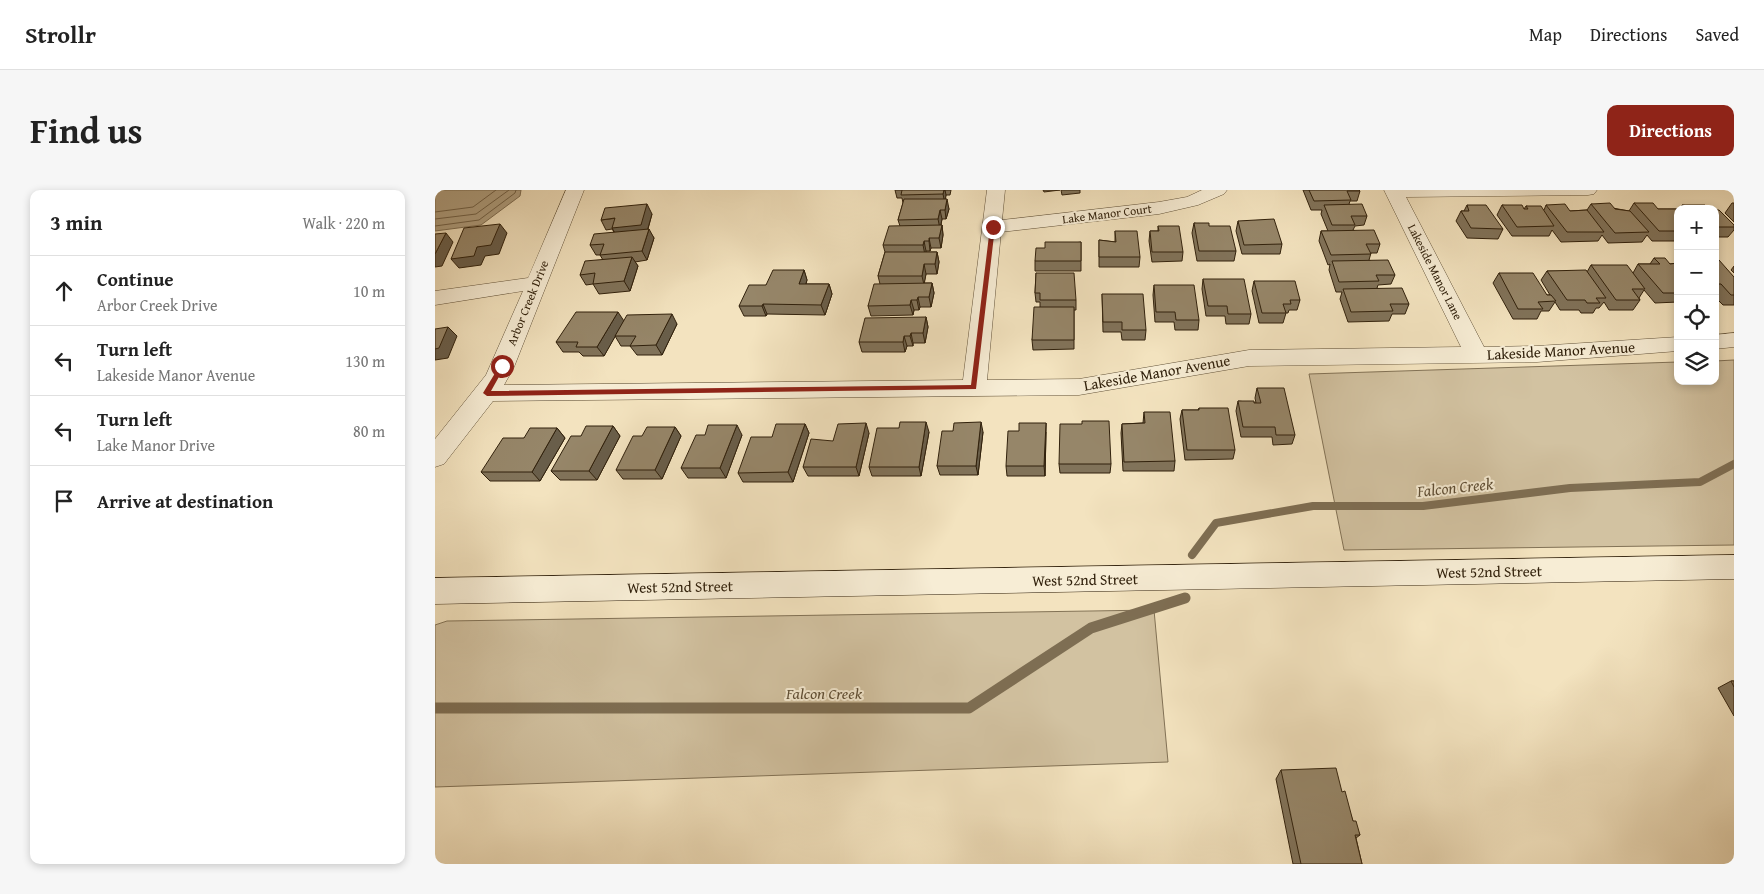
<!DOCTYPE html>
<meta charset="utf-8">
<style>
:root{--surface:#fff;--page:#f6f6f6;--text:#222;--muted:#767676;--line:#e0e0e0;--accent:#8f2418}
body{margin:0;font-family:"Gentium Book Plus",serif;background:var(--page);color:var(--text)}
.controls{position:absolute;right:15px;top:15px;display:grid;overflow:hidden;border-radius:10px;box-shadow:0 2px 8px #0003}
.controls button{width:45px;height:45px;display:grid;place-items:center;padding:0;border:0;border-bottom:1px solid var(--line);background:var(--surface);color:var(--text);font:25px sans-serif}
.stop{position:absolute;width:15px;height:15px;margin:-11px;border:4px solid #8f2418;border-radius:50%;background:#fff}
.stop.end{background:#8f2418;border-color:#fff;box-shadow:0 1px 5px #0008}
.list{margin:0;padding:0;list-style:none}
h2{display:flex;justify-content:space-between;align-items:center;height:65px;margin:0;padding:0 20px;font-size:21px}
h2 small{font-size:16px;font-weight:400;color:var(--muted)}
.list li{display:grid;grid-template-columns:32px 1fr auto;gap:15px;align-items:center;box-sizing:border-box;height:70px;padding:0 20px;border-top:1px solid var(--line)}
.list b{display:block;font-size:19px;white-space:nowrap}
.list p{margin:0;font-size:16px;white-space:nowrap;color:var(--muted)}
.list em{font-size:16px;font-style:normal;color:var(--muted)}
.icon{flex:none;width:28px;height:28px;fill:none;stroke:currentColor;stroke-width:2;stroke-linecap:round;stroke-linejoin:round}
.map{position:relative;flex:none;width:1299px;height:674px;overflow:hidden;border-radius:10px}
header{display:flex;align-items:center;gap:30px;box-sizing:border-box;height:70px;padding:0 25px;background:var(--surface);border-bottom:1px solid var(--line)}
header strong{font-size:24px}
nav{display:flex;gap:28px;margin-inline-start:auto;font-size:18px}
.intro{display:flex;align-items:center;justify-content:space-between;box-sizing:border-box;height:120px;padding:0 30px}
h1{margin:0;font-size:35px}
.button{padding:12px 22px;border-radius:10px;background:var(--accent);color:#fff;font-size:18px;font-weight:700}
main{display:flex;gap:30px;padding:0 30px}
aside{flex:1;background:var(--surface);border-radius:10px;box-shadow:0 2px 8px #0003}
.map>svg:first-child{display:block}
.green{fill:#d2c2a1;stroke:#827256}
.water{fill:#b1a182;stroke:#7e6e53}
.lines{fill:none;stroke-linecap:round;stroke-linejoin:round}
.shore{stroke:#716147;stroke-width:1}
.stream-far1{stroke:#7e6e53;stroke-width:8}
.stream{stroke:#7e6e53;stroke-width:11}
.street-casing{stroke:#625239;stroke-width:1}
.secondary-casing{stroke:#31210c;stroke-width:1}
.street{fill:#f7edd5;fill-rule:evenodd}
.secondary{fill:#f7edd5;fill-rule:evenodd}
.wall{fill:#81735a;stroke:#31210c}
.shaded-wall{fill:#695e4a;stroke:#31210c}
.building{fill:#968669;stroke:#31210c}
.route{fill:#8f2418}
.labels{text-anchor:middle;stroke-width:4;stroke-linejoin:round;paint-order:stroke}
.far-street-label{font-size:12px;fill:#31210c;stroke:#f7edd5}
.street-label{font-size:15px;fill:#31210c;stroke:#f7edd5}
.water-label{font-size:16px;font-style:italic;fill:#5e4e35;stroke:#f7edd5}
</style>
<header>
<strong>Strollr</strong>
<nav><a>Map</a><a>Directions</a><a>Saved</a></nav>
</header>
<div class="intro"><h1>Find us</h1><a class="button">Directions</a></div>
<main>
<aside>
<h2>3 min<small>Walk · 220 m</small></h2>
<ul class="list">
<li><svg class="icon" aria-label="ahead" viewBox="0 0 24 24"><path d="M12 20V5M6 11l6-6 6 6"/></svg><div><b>Continue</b><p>Arbor Creek Drive</p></div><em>10 m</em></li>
<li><svg class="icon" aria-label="left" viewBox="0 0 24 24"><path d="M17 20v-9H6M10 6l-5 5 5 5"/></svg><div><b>Turn left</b><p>Lakeside Manor Avenue</p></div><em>130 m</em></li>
<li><svg class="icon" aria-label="left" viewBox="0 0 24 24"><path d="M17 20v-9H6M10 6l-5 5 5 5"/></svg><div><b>Turn left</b><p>Lake Manor Drive</p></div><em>80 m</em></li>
<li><svg class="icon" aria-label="arrive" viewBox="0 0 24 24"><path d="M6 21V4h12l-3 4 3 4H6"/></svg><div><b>Arrive at destination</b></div></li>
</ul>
</aside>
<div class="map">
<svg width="1299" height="674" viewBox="0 0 1299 674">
<rect width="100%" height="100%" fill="#f3e3bf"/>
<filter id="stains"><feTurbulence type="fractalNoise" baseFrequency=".004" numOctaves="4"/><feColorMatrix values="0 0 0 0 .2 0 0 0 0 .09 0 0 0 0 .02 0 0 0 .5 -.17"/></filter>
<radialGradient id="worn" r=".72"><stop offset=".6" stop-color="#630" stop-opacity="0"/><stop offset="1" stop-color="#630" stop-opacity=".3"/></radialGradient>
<path class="green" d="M1299,170V355L909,360L874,184L1243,172V191H1280V171Z
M719,420L733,572L0,597V435L12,431Z"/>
<path class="water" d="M0,0H86L85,6L46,35L0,41Z"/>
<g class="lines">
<path class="shore" d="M0,22L38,17L61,0
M0,29L41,24L74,0
M0,36L44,30L80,3L81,0"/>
<path class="stream-far1" d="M757,365L781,333L878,316H988L1135,298L1265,292L1299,274"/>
<path class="stream" d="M0,518H534L656,438L750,408"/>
<g class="street-casing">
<path id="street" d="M131,0H149L79,177L69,195L528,190L552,0H570L567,30L724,12L752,7L767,0H792L789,4L763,15L724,24L566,42L552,190L644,189L814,160L1026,157L949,0H1162L1159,4L1153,5L971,7L1049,157L1102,156L1243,147V161L1102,172L814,176L644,205L58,211L9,274L0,277V249L51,185L88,101L0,115V101L93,88Z
M1299,143V157L1280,159V145Z"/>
</g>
<g class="secondary-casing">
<path id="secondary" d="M1299,365V389L0,414V388Z"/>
</g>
<use href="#street" class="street"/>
<use href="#secondary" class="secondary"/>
</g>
<path class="wall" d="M460,0H516L515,5H511L510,9L514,19L511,29H507L506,35H507L508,45L506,58H496L495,61H491V62H502L504,72L502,84H491L489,93H497L499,103L496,117H485L484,120H479L478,125L436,126L433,116L445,94L443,86L450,62L448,55L465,36L463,30L468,13L467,8H462Z
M608,0H625L609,2Z
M626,0H645V3L627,5Z
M868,0H924L925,1L922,11H915L914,14L932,26L929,35L920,36L918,40L945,54L942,63H936L934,70L960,85L956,94L943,95L942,98L974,114L970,124H957L954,131L913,132L905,109L907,102H901L894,80L895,74L893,75L884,51L886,41H893L886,24L887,20H876Z
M1199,13L1223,19H1243V51H1217L1212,45L1207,52L1173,53L1167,45L1163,51L1126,52L1117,40L1114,46H1077L1062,25L1067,15L1089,19L1091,16L1109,20L1111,15L1135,21L1152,20L1156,14L1194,21Z
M1297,13H1299V32L1290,23Z
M1032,15L1068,39L1063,49L1032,48L1021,31L1026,21H1029Z
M1247,15L1274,19H1245Z
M1280,20L1299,35V40L1293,47H1280Z
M217,24L213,39L219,48L212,70L200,72L203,76L195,101L164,104L158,94L151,95L145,85L168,70L165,65H161L155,55L179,42L177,39L171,40L166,30Z
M803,31L847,54L845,64H807L801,41Z
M759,33L774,36L801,61L799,71H762L757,43Z
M723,36L748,62L747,71L717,72L714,51L715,41H723Z
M680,41L705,67L704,77H664V50L680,52Z
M646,52V81H600V71L610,58Z
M1219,68L1235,74L1243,73V112L1220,113L1209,100L1204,108L1205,110L1198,120H1174L1169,112L1164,118H1161L1158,123H1146L1144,120H1125L1120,112L1114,121H1106L1102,129H1078L1058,93L1064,83L1112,105H1115L1106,90L1112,81L1152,82L1156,75L1198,83L1203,74H1215Z
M1280,70L1299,87V115H1288L1280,107Z
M1299,76V83L1296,80Z
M369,80L372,90L371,94H394L397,104L390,125L332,124L331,126H309L304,116L331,95Z
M601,83L641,110V120H639V159L598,160L597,150L605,117V112H601L600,103Z
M768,89L816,124L814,134H791L790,126H771L767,99Z
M819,91L865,110L862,120H854L853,123H851L848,133H824L817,101Z
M719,95L764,130L763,140H740L739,132H720L718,105Z
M667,104L711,140L710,150H687L686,142H668Z
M491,127L493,137L490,153H478V156H472L470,162H427L424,152Z
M189,131L242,134L227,165H202L195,156H186L180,146L169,166H148L144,162H128L121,152Z
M822,198L860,245L857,254L838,255L837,247H806L801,221L803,211L821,213L820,208Z
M764,218L800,260L798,269L750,270L745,229L747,220H763Z
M709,222L740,271L739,281H688L686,243L687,234L708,233Z
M370,234L374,243L358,292H308L303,283L337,247Z
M647,234L676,274L675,283H625L624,274Z
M178,236L185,246L162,290H125L116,281L146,246Z
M240,237L246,246L227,289H188L181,280Z
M122,238L130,248L105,291H55L46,282L89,248Z
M518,241L548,242L543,285H505L502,276Z
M494,242L486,286H437L434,277Z
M611,242L610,286H572L571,276Z
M434,243L424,286H373L368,277L398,251Z
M307,245L291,288H253L246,278Z
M1296,491H1299V526L1283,498Z
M846,580L907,602L918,631L925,645L921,648L927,674H858L841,589Z"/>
<path class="shaded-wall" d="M509,0H510L511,5L510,14L508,4Z
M512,9L514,19L511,29L510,20Z
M212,14L217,24L211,45L183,48L177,38Z
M505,20L507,29L505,39L503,29Z
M65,34L72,43L64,64L50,66L46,75L24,78L16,69L42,57Z
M507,35L508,45L506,58L504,48Z
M214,39L219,48L212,70L207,61Z
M11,43L18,52L7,76L0,77V64Z
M494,48L496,58L495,61L494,51Z
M489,51L491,61L490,65L488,55Z
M502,62L504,72L502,84L500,74Z
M197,67L203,76L195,101L189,91Z
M489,74L491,84L489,95L487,86Z
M369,80L372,90L368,103L364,94Z
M497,93L499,103L496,117L494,107Z
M394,94L397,104L390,125L386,115Z
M483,107L485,117L484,120L482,110Z
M476,110L479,120L478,125L475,115Z
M328,114L332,124L331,126L327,116Z
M183,122L189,131L169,166L162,157Z
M237,124L242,134L227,165L221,155Z
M491,127L493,137L490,153L488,143Z
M13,137L22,146L13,168L0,170V159Z
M476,143L478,153V156L475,146Z
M469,146L472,156L470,162L468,152Z
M491,232L494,242L486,286L484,277Z
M546,232L548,242L543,285L541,276Z
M431,233L434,243L424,286L421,277Z
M611,233V242L610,286L609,276Z
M370,234L374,243L358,292L353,282Z
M302,235L307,245L291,288L285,278Z
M178,236L185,246L162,290L154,281Z
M240,237L246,246L227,289L220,280Z
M122,238L130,248L105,291L97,282Z"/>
<path class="building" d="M467,0H509L508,4L466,5Z
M874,0H924L925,1H912L916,10L879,11Z
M469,9H512L510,20H505L503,29L463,30Z
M1175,13L1180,19L1195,21L1214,42L1180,43L1156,14Z
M1199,13H1218L1223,19H1243V41H1224Z
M212,14L206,35L177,38L180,28L166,30L170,18Z
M927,14L932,26H916L920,35H897L889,15Z
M1130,14L1135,21L1152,20L1169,42H1132L1111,15Z
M1032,15H1051L1068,39L1036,38L1026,21H1034Z
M1067,15H1087L1089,19H1093L1091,16H1106L1119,36L1082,37Z
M1247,15H1270L1274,19H1251Z
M1280,20H1284L1299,35V37H1280Z
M839,29L847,54L809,55L803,31Z
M759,33H774V36H795L801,61H764Z
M65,34L56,55L42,57L39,66L16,69L29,38Z
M507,35L504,48H494V51H489L488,55H448L454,36Z
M723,36H744L748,62H717L715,41H724Z
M214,39L207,61L165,65L169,54L155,55L159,44Z
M939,40L945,54H931L936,64L896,65L886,41Z
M680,41H702L705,67H664V50L681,52Z
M11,43L0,64V44Z
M610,52H646V71H600L601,58H610Z
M450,62H502L500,74H489L487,86H443Z
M197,67L189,91L158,94L160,83L145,85L150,71Z
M1219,68H1230L1235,74L1243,73V103H1228L1203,74H1225Z
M953,70L960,85H941L944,91L904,92L897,71Z
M1280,70H1284L1299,87V105H1296L1286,94H1280Z
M1156,75H1192L1210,99H1197L1205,110H1181Z
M338,80H369L364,94H394L386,115L328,114L327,116H304L314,95H331Z
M1151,80L1171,108H1161L1165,113H1152L1150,110H1132L1112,81Z
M601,83H639L641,110H605V103H600Z
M1064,83H1098L1112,105H1116L1121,111L1103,112L1108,119H1083Z
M768,89H809L816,124H793L792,116H773Z
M819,91H860L865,110H855L856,114H848L851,123H827Z
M497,93L494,107H483L482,110H476L475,115L433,116L439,94Z
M719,95H759L764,130H741L740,122H721Z
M967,98L974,114H955L958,121L916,122L908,99Z
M667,104H708L711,140H687V132H668Z
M599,117H639V150H597Z
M141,122H183L162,157H141L143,152H121Z
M237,124L221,155L195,156L201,146H180L192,125Z
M491,127L488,143H476L475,146H469L468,152H424L430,128Z
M13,137L4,158L0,159V139Z
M822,198H849L860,245H841L840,237H808L803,211H819V213H826Z
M764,218H793L800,260H752L747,220H764Z
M709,222H735L740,271L689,272L687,234L710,233Z
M647,231H674L676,274H624L625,234H647Z
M465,232H491L484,277H434L442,238H464Z
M546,232L541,276H502L507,241H518L519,233Z
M431,233L421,277H368L376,249L398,251L403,234Z
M584,233H611L609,276H571L573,241H584Z
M341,234H370L353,282L303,283L316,247H337Z
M273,235H302L285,278H246L261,245H270Z
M151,236H178L154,281H116L136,246H146Z
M212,237H240L220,280H181L198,246H207Z
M95,238H122L97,282H46L68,248H89Z
M1296,491H1299V497Z
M901,578L907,602L910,601L918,631H921L925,645H920L927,674H866L846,580Z"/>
<path class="route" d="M558,35L560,37L541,199L52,206L48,203L65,175L67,174L70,176L56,201L536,195L555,37Z"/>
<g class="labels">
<g class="far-street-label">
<text transform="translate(672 24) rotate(-7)" y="4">Lake Manor Court</text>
<text transform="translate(1000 82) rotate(63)" y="4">Lakeside Manor Lane</text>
<text transform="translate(93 113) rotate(-68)" y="4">Arbor Creek Drive</text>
</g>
<g class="street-label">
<text transform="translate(1126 161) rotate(-3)" y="5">Lakeside Manor Avenue</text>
<text transform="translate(722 183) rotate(-10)" y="5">Lakeside Manor Avenue</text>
<text transform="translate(1054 382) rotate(-1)" y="5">West 52nd Street</text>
<text transform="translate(650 390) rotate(-1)" y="5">West 52nd Street</text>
<text transform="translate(245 397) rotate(-1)" y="5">West 52nd Street</text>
</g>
<g class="water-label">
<text transform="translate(1020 297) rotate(-6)" y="6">Falcon Creek</text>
<text x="389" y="509">Falcon Creek</text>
</g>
</g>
<rect width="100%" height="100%" filter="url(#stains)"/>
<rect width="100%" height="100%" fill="url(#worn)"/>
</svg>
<div class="controls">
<button>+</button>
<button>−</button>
<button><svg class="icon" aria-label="locate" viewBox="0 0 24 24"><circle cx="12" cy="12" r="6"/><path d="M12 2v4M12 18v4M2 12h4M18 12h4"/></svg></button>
<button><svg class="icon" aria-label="layers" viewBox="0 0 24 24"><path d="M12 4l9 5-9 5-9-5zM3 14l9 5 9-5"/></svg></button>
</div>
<div class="stop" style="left:67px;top:176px"></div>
<div class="stop end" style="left:558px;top:37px"></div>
</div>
</main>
